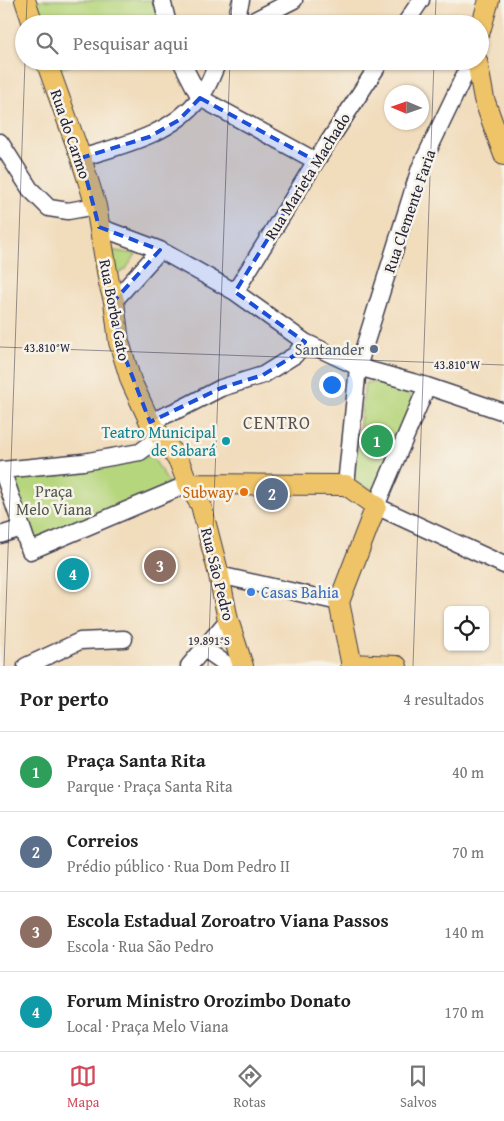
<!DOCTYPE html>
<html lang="pt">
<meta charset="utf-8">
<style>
:root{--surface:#fff;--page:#f2f2f2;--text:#222;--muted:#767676;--line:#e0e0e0;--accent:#d1495b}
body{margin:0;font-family:"Gentium Book Plus",serif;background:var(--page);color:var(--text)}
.controls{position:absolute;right:15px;bottom:15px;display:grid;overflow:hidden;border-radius:8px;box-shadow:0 1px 4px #0004}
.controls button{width:45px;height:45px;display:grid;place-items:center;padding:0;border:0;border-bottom:1px solid var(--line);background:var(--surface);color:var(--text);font:25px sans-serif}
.compass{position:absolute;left:384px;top:85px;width:45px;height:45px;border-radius:50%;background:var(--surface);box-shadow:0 1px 4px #0004;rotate:272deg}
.you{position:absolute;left:331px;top:384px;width:18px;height:18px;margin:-12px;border:4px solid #fff;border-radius:50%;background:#1a73e8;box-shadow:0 0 0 8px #1a73e833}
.badge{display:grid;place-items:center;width:32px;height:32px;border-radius:50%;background:var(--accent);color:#fff;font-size:16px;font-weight:700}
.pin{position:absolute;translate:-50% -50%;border:2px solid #fff;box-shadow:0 1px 5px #0006}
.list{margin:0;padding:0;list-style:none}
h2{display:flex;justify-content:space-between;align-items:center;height:65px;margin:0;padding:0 20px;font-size:21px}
h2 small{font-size:16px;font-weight:400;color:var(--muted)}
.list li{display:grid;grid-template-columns:32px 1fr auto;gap:15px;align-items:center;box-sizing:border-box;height:80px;padding:0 20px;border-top:1px solid var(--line)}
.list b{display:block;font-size:19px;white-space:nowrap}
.list p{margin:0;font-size:16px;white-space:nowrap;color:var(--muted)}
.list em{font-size:16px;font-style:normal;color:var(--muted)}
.icon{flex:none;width:28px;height:28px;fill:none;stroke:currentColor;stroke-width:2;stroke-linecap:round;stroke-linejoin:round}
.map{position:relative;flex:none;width:504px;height:666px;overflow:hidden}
.search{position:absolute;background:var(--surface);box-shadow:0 1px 4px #0004;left:15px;right:15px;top:15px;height:55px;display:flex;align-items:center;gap:12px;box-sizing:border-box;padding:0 18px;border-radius:28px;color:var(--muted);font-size:19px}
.sheet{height:385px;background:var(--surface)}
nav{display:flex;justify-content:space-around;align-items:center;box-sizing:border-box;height:70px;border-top:1px solid var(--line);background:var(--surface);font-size:14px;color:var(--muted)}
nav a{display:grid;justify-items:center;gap:2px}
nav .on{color:var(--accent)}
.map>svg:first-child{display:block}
.green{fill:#b6d67d;stroke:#6c7c5c}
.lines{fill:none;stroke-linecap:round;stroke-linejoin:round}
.minor-casing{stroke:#413e4e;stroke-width:19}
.major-casing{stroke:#413e4e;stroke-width:22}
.minor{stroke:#fff;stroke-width:16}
.major{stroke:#efc469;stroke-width:20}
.marked{fill:#1d4ed8;fill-opacity:0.2;stroke:#1d4ed8;stroke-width:4;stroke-dasharray:10 6;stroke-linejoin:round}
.ticks{fill:none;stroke:#22223b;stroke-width:1;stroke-opacity:0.45}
.service-dot{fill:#5c6f8a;stroke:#f7f3e8;stroke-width:2}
.culture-dot{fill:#0f9aa8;stroke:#f7f3e8;stroke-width:2}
.food-dot{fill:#e8710a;stroke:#f7f3e8;stroke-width:2}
.shop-dot{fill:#3f7fe0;stroke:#f7f3e8;stroke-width:2}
.labels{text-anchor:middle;stroke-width:5;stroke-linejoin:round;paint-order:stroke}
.street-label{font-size:16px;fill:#22223b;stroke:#f7f3e8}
.service-label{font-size:16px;fill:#4e5e75;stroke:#f7f3e8;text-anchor:end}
.culture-label{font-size:16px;fill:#0d838f;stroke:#f7f3e8;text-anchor:end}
.park-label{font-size:16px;fill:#4e584f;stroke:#f7f3e8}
.food-label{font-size:16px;fill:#c56008;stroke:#f7f3e8;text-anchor:end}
.shop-label{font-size:16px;fill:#366cbe;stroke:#f7f3e8;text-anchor:start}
.neighbourhood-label{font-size:18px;letter-spacing:1px;fill:#5f504d;stroke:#f7f3e8}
.ticks-label{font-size:12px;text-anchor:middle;fill:#22223b;stroke:#f7f3e8;stroke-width:5;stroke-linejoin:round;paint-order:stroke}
</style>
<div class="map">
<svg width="504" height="666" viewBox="0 0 504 666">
<rect width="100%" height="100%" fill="#f7f3e8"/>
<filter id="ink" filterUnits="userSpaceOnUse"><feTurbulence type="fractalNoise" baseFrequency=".02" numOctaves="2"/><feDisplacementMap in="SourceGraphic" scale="10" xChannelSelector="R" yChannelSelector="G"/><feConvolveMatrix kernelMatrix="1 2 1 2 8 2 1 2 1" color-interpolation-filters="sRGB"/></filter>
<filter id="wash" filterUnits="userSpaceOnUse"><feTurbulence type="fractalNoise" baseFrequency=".0096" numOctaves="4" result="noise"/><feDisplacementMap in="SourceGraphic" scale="20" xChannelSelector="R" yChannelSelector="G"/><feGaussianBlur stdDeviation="1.12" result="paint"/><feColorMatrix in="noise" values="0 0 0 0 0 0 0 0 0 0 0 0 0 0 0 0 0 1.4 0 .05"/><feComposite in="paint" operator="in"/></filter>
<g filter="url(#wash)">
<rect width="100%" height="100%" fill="#f1dcbb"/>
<path class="green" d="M35,0H155L160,20L154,24H44Z
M57,61H83L60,69Z
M109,250L136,254L126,269L113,277Z
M374,382C391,385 403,389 415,400L374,490L353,482L365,383Z
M152,456L171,487L33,540L12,477Z"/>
</g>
<g filter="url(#ink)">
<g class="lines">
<g class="minor-casing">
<path id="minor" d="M162,0L168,24
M235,24L241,0
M247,24L294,0
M405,24L421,0
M181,61L200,98L316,161
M0,142L30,189L49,208L68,211L96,206
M81,158C123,145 170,135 199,99C208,89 213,73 218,61
M99,227L160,250L235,292L305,342L358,367L427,386L504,412
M235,292L316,161L381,61
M114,301L160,250
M427,386L376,506L504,565
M150,422L182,408L221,388L263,375L295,355L305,342
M160,437L140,452L83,462L2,470L30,551L188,484
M346,485L358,367L420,168L466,72L477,62
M0,535L22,528
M219,575L339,602
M203,648L229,666
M26,666L80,641L124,639
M189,666L228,620"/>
</g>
<g class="major-casing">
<path id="major" d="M25,0L33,24
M480,31L489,0
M46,61L81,158L96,206L109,283L114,301L119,342L131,381L150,422L179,461L188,484L201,505L219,575L228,620L243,666
M477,61L484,99L504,155
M188,484L346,485L376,506L339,602L352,666
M351,664L397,666"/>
</g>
<use href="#minor" class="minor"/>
<use href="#major" class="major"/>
</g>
</g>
<path class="marked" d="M200,98L316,161L235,292L305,342L295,355L263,375L221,388L150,422L119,342L114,301L160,250L99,227L81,158L149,137L179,120Z"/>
<path class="ticks" d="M26,24L27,0M231,24L232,0M435,24L436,0M0,347L504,365M4,666L25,61M208,666L230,61M413,666L434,61"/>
<circle class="service-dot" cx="374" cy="349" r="5"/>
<circle class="culture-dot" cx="226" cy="441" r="5"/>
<circle class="food-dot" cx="244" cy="492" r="5"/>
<circle class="shop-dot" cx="251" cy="592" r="5"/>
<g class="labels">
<g class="street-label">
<text transform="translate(71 134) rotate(71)" y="6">Rua do Carmo</text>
<text transform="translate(307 176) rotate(-58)" y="6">Rua Marieta Machado</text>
<text transform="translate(409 211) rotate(-71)" y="6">Rua Clemente Faria</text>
<text transform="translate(115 310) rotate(79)" y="6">Rua Borba Gato</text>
<text transform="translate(218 574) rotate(76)" y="6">Rua São Pedro</text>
</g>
<g class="service-label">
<text x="364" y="355">Santander</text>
</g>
<g class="culture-label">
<text x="216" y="438">Teatro Municipal<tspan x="216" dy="18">de Sabará</tspan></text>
</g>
<g class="park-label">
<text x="54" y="497">Praça<tspan x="54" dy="18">Melo Viana</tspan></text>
</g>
<g class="food-label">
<text x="234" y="498">Subway</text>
</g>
<g class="shop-label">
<text x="261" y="598">Casas Bahia</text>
</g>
<g class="neighbourhood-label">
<text x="277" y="429">CENTRO</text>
</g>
</g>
<g class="ticks-label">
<text x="47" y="352">43.810°W</text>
<text x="457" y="369">43.810°W</text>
<text x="209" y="645">19.891°S</text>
</g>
</svg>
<div class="controls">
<button><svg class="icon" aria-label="locate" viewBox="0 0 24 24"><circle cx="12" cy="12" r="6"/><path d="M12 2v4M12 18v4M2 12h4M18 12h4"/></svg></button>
</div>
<svg class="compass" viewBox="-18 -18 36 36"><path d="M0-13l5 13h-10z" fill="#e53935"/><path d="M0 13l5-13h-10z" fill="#767676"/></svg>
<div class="you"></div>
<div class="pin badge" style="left:377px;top:441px;background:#2e9e5b">1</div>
<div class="pin badge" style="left:272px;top:494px;background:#5c6f8a">2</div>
<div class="pin badge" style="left:160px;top:566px;background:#8d6e63">3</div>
<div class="pin badge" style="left:73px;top:574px;background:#0f9aa8">4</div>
<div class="search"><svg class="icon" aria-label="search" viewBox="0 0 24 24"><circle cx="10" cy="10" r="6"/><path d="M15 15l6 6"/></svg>Pesquisar aqui</div>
</div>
<section class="sheet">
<h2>Por perto<small>4 resultados</small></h2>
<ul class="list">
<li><span class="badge" style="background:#2e9e5b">1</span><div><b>Praça Santa Rita</b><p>Parque · Praça Santa Rita</p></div><em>40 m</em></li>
<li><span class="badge" style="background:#5c6f8a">2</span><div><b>Correios</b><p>Prédio público · Rua Dom Pedro II</p></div><em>70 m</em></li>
<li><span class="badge" style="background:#8d6e63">3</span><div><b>Escola Estadual Zoroatro Viana Passos</b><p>Escola · Rua São Pedro</p></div><em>140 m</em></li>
<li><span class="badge" style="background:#0f9aa8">4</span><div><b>Forum Ministro Orozimbo Donato</b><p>Local · Praça Melo Viana</p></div><em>170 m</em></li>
</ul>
</section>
<nav>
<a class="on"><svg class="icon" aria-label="map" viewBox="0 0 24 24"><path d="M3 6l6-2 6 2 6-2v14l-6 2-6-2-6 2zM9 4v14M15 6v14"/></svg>Mapa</a>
<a><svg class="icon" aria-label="directions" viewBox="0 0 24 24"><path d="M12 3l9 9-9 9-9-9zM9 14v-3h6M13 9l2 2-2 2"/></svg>Rotas</a>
<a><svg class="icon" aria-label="saved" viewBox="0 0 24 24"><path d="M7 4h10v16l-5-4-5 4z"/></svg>Salvos</a>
</nav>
